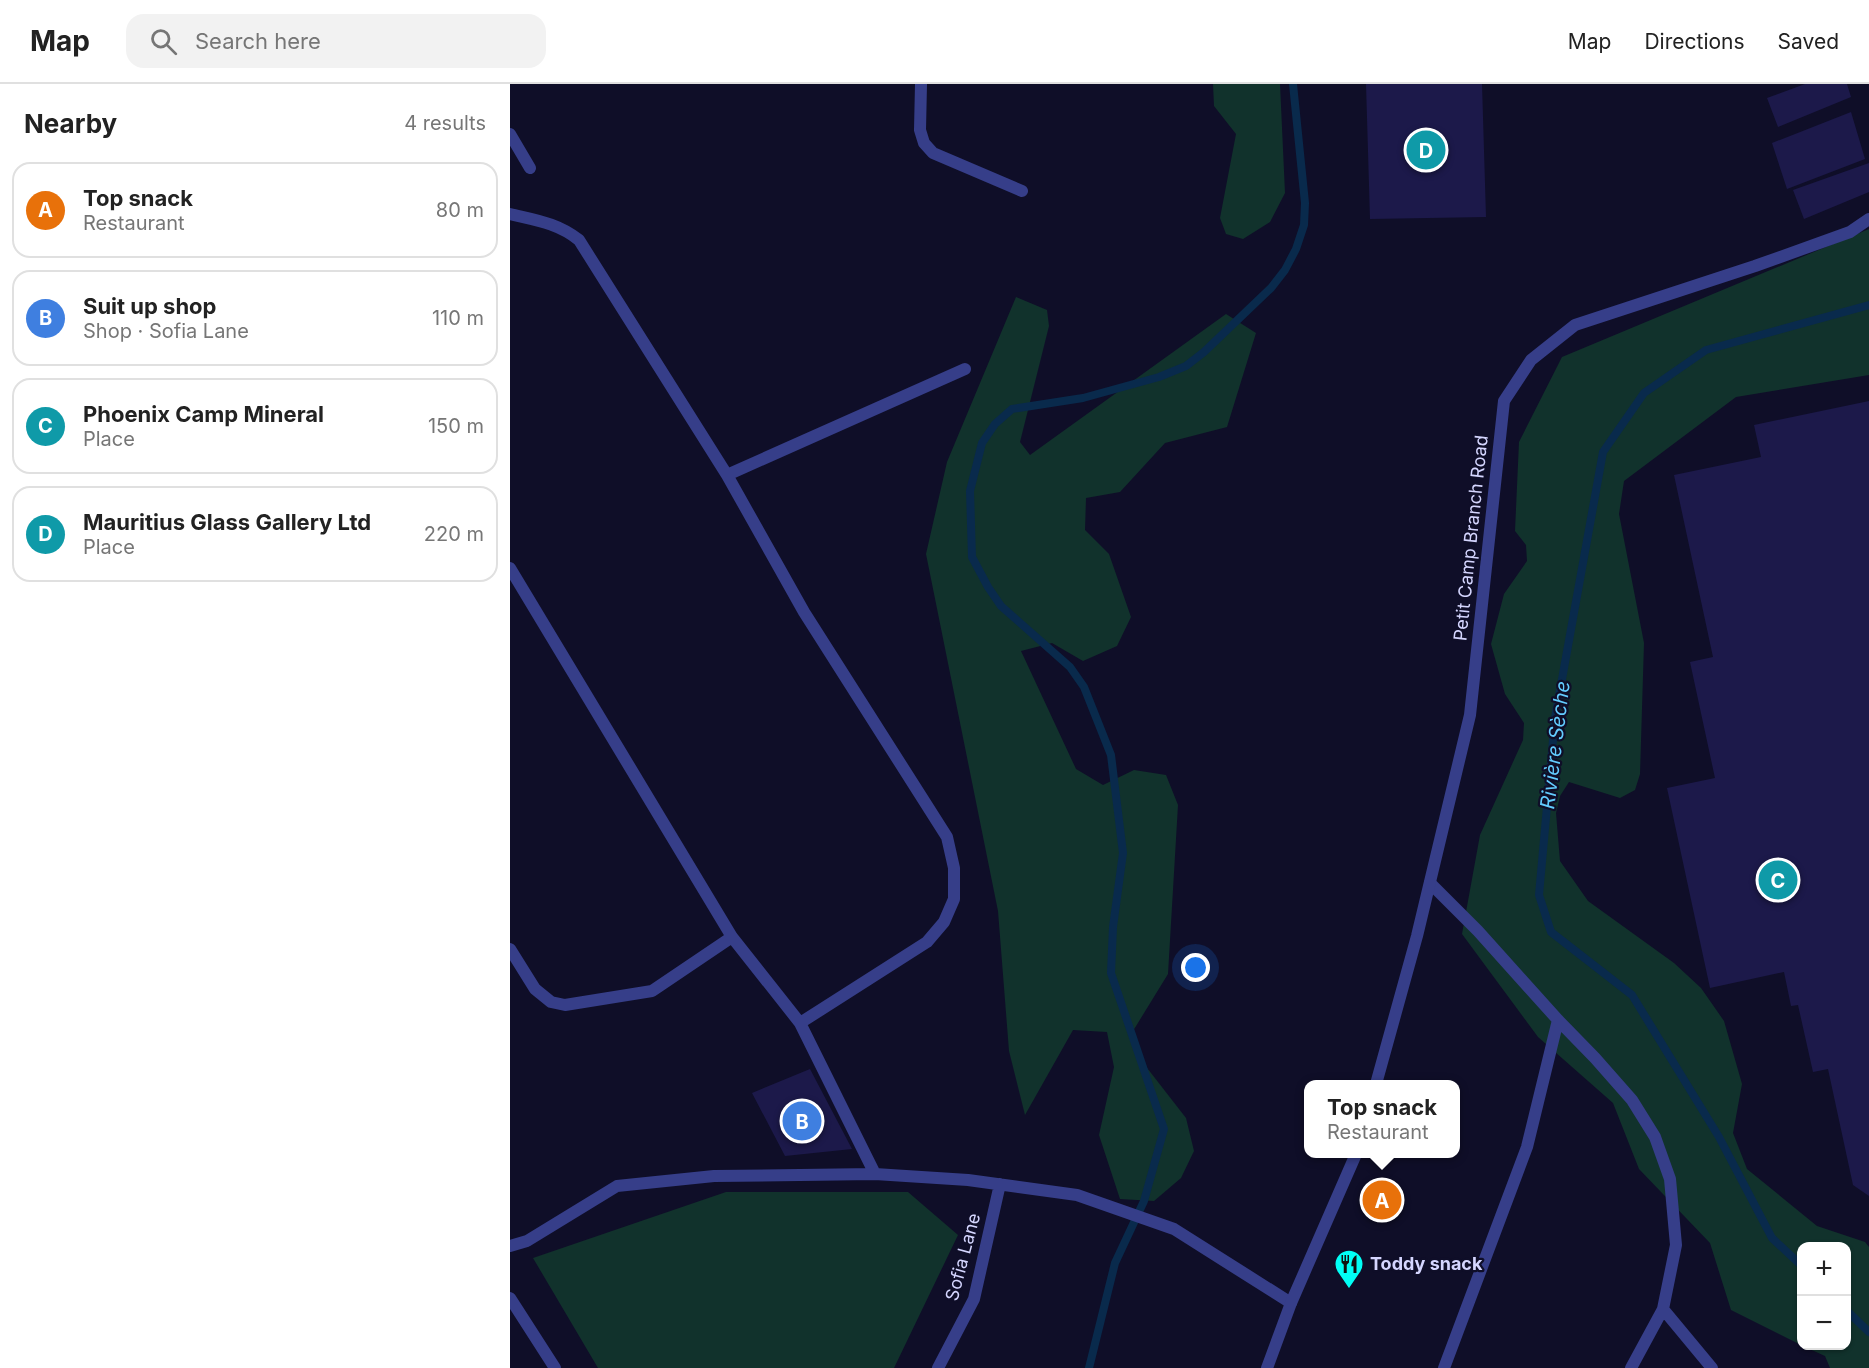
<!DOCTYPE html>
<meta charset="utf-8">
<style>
:root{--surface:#fff;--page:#f2f2f2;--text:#222;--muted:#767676;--line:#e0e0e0;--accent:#1a73e8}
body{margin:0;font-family:Inter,sans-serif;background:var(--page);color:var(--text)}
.controls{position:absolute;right:18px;bottom:18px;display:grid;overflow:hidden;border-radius:12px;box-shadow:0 2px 4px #0004}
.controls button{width:54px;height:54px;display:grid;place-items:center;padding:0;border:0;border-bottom:2px solid var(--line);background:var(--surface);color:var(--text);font:30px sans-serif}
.you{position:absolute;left:686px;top:884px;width:21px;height:21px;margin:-15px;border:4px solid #fff;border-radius:50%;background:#1a73e8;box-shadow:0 0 0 9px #1a73e833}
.badge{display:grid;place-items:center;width:39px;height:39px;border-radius:50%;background:var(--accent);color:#fff;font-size:20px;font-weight:700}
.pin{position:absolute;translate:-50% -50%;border:3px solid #fff;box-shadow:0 2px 6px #0006}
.popup{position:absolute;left:794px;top:996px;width:156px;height:78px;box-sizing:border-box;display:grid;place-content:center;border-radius:12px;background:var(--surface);filter:drop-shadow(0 2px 4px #0005);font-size:20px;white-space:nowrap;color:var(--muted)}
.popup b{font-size:22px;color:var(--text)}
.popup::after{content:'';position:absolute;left:50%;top:100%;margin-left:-12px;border:12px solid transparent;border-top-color:var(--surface)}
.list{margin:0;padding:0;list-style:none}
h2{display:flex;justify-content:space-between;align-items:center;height:78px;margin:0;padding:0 24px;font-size:26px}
h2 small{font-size:20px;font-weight:400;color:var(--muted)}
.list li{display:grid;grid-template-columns:39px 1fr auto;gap:18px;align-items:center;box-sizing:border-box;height:96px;margin:0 12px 12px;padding:0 12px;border:2px solid var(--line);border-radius:18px}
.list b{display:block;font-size:22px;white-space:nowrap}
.list p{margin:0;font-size:20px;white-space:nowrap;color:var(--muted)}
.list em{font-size:20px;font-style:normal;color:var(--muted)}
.icon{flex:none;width:33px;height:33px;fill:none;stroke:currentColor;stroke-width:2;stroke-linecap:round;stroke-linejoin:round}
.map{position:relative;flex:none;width:1359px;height:1284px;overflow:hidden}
header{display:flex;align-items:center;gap:36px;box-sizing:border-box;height:84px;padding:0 30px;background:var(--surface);border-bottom:2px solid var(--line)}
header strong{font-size:28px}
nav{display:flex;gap:33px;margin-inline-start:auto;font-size:21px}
.search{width:420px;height:54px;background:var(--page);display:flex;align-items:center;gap:15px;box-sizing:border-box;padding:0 21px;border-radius:18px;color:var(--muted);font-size:22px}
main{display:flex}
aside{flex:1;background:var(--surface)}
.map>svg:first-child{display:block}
.green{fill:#11322c}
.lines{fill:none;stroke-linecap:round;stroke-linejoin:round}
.stream{stroke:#092a4c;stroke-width:8}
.building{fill:#1c194a}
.service{stroke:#363e89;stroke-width:12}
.minor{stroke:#363e89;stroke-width:12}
.tertiary{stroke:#363e89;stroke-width:12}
.labels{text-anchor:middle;stroke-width:4.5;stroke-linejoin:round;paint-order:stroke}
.street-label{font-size:18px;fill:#d5d6ff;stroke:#0f0e28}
.poi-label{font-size:18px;font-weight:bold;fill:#d5d6ff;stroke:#0f0e28;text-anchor:start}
.water-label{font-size:20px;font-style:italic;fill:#63ccff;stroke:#0f0e28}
</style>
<header>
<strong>Map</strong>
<div class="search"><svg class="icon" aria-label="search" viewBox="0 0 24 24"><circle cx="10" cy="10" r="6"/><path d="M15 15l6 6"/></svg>Search here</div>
<nav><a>Map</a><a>Directions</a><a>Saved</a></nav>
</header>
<main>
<aside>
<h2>Nearby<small>4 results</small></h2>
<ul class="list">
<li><span class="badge" style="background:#e8710a">A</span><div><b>Top snack</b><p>Restaurant</p></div><em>80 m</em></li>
<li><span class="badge" style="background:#3f7fe0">B</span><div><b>Suit up shop</b><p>Shop · Sofia Lane</p></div><em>110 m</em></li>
<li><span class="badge" style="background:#0f9aa8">C</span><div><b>Phoenix Camp Mineral</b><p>Place</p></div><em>150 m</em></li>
<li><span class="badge" style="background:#0f9aa8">D</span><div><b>Mauritius Glass Gallery Ltd</b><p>Place</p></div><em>220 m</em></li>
</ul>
</aside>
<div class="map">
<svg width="1359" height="1284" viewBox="0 0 1359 1284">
<rect width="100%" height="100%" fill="#0f0e28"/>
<path class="green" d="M703,0H770L775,109L760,138L733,155L716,150L710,134L726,50L704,22Z
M1359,145V291L1226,313L1114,397L1109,430L1134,559L1130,690L1125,706L1110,714L1059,698L1050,712L1046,729L1050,777L1078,817L1164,879L1191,904L1214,937L1232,1000L1223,1049L1237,1085L1307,1142L1355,1158L1359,1163V1284H1320L1315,1272L1293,1262H1336V1162H1292L1291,1261L1221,1226L1200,1159L1129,1085L1103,1019L1028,953L952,850L970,751L1013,656L1014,639L995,610L981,560L994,510L1017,477L1016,461L1005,447L1009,358L1052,273Z
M506,213L537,226L539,242L510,358L520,371L716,230L746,249L717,343L655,359L610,408L576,414L575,446L599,470L621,533L607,562L573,577L542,559L511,567L566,685L593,701L624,686L656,691L668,721L658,890L623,947L634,980L676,1034L684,1067L671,1094L644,1117L610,1115L589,1051L604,983L597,948L563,946L515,1031L499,967L488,827L416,470L437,378Z
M216,1108H398L448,1151L384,1284H88L23,1174Z"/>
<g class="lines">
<path class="stream" d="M1292,1182L1262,1154L1209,1053L1122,911L1041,848L1029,811L1045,634L1093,368L1134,309L1196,266L1359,221
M1336,1226L1359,1248
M579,1284L605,1179L634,1117L654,1045L601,889L603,843L613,769L601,671L574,603L560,583L491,522L478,503L462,473L460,407L472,359L485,340L502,325L573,314L649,293L676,282L694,268L761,204L775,186L786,165L794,141L795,119L783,0"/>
</g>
<path class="building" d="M856,0H972L976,133L860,135Z
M1295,0H1337L1341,13L1268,43L1257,14Z
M1341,28L1355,75L1277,105L1262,59Z
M1359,79V108L1294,135L1283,106Z
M1359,317V1112L1343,1101L1318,985L1303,988L1288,921L1281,922L1274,888L1200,904L1157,704L1205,694L1180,578L1203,573L1164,391L1251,373L1244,341Z
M300,985L342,1065L275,1072L242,1009Z"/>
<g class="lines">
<path class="service" d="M0,50L20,84"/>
<path class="minor" d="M411,0L410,46L414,59L423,69L512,107
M0,130C25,136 48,139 69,156L217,391L294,528L437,753L444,784V815L434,838L417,858L290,939
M217,391L455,285
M0,484L222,853L290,939L365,1090
M920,799L968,847L1048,936L1085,974L1122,1016L1145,1053L1160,1095L1166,1161L1153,1225L1121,1284
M0,865L25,905L41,918L55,921L142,907L222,853
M0,1162L17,1157L107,1102L204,1092L365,1090L458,1096L567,1111L664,1145L781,1219
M0,1214L45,1284
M1153,1225L1202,1284
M428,1284L464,1215L490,1100
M934,1284L1017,1063L1048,936"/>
<path class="tertiary" d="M866,1000L907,852L960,631L994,317L1021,276L1065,241L1245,182L1340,148L1359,135
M757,1284L781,1219L846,1070"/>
</g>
<defs>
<g id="restaurant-pin" transform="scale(1.5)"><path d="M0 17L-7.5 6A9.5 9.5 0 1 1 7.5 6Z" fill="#01fff6" stroke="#0f0e28"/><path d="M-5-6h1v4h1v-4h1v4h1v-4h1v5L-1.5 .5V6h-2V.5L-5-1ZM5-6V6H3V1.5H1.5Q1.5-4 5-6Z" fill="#111"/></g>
</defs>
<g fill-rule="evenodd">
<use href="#restaurant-pin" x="839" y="1180"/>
</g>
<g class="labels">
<g class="street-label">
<text transform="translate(961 454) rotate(-84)" y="6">Petit Camp Branch Road</text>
<text transform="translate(453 1173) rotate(-75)" y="6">Sofia Lane</text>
</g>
<g class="poi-label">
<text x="860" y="1186">Toddy snack</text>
</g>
<g class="water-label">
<text transform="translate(1045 661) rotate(-83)" y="7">Rivière Sèche</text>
</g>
</g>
</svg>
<div class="controls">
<button>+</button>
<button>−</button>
</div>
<div class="you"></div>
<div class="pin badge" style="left:872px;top:1116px;background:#e8710a">A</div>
<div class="popup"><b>Top snack</b>Restaurant</div>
<div class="pin badge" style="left:292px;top:1037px;background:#3f7fe0">B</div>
<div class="pin badge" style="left:1268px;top:796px;background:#0f9aa8">C</div>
<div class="pin badge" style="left:916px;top:66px;background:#0f9aa8">D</div>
</div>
</main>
